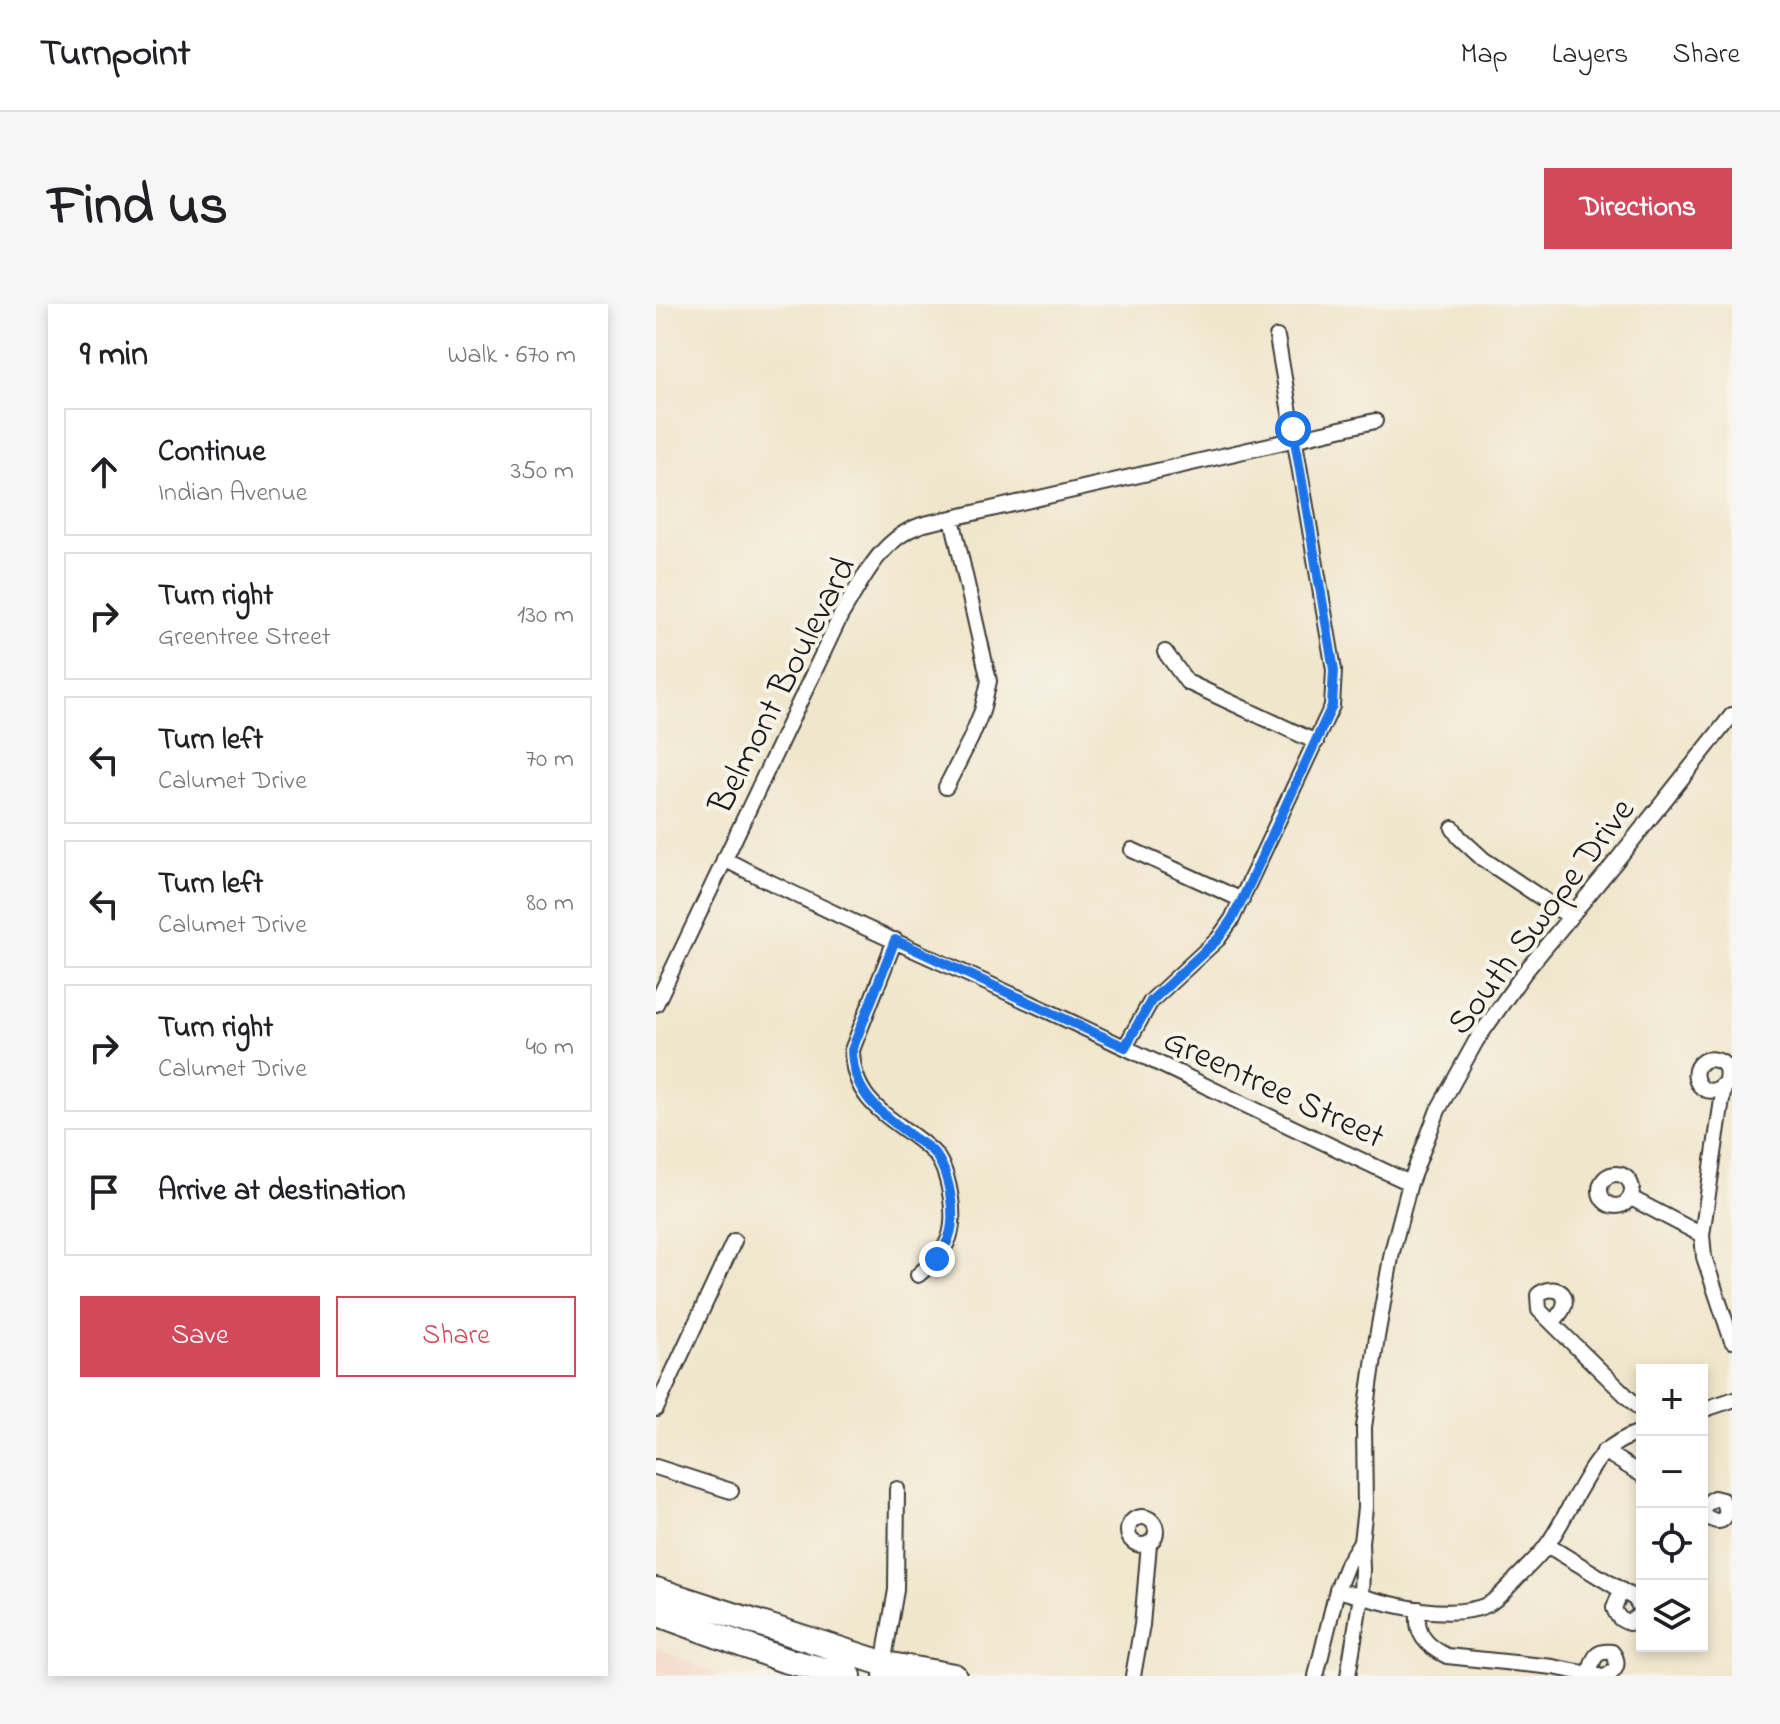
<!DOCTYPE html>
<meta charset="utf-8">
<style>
:root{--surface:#fff;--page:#f6f6f6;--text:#202124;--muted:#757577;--line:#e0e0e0;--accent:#d1495b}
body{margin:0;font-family:"Indie Flower",sans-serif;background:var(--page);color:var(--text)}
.controls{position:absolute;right:24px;bottom:24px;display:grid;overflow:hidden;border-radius:0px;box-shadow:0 4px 12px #0003}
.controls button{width:72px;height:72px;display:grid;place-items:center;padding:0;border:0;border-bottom:2px solid var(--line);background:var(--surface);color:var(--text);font:40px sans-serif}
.stop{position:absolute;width:24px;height:24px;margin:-18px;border:6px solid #1a73e8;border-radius:50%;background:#fff}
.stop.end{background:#1a73e8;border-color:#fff;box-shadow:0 2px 8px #0008}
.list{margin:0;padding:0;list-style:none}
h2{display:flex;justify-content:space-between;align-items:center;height:104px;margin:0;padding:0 32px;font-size:34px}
h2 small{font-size:26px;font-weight:400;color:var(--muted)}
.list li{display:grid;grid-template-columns:52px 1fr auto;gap:24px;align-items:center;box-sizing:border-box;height:128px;margin:0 16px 16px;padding:0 16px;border:2px solid var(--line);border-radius:0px}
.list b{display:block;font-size:30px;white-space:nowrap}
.list p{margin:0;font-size:26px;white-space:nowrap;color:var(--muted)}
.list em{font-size:26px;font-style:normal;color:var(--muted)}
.actions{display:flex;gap:16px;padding:24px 32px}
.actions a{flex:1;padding:18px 0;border:2px solid var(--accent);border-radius:0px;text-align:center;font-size:28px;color:var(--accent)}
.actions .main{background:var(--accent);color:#fff}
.icon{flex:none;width:44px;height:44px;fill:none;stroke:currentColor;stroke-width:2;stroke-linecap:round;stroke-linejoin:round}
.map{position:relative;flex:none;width:1076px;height:1372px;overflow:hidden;border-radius:0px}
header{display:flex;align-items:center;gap:48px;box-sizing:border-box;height:112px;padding:0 40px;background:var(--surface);border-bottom:2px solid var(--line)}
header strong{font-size:38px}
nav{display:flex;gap:44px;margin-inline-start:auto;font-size:28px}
.intro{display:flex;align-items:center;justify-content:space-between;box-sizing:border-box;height:192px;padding:0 48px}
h1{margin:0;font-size:56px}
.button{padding:20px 36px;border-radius:0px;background:var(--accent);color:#fff;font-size:28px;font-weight:700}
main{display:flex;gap:48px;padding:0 48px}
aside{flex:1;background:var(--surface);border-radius:0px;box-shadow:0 4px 12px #0003}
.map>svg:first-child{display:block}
.built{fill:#f4d3c0}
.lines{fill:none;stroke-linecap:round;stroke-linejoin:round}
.minor-casing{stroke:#3c3a36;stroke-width:18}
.primary-casing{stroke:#3c3a36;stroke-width:28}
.minor{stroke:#fff;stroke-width:14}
.primary{stroke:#fff;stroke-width:24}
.route{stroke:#1a73e8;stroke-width:10}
.labels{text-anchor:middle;stroke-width:8;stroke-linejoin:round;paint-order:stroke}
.street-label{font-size:36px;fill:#1c1c1c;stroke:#f7f3e8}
</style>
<header>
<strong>Turnpoint</strong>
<nav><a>Map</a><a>Layers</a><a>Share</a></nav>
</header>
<div class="intro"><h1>Find us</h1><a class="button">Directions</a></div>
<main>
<aside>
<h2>9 min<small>Walk · 670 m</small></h2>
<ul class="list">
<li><svg class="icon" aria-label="ahead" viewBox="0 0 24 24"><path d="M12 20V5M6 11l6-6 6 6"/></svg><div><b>Continue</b><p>Indian Avenue</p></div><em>350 m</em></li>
<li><svg class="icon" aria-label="right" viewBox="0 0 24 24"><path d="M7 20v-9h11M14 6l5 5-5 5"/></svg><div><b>Turn right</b><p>Greentree Street</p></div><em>130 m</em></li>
<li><svg class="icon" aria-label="left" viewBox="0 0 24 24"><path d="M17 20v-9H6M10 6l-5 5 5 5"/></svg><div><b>Turn left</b><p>Calumet Drive</p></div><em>70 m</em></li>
<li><svg class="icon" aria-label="left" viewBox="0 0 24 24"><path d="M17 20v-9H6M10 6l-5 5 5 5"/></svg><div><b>Turn left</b><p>Calumet Drive</p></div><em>80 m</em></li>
<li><svg class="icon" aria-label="right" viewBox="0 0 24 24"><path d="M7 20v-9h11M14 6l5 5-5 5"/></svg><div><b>Turn right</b><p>Calumet Drive</p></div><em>40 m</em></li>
<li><svg class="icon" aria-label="arrive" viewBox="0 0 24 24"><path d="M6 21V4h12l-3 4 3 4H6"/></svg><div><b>Arrive at destination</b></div></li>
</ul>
<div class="actions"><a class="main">Save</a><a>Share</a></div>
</aside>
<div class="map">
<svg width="1076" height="1372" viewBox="0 0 1076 1372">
<rect width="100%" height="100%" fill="#f7f3e8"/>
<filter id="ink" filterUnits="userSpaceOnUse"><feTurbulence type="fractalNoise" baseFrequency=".0125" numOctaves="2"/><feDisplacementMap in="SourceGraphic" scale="16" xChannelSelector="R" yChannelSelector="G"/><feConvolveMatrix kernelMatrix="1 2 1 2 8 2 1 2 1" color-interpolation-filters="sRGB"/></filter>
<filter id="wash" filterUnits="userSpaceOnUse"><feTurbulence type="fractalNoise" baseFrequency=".006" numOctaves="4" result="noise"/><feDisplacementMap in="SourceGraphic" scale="32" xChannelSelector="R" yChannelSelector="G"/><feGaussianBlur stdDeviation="1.8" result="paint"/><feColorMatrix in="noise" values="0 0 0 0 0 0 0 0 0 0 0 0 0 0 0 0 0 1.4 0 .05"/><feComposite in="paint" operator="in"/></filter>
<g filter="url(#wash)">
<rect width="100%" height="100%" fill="#f0e6cc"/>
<path class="built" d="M0,1343L63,1372H0Z"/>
</g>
<g filter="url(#ink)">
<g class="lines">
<g class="minor-casing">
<path id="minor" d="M509,348L531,378L660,438
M290,483L315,434L326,407L333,377L296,214
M797,524L803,533L827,555L914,613
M476,546L586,596
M68,555C171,608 277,654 381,702C506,760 629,821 754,879
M239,636L196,746C197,803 240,814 276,847C293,863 301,912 293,934C287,950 275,960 262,971
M0,700L185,311C206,277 224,235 265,221C275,218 286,216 296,214L719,117
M469,743L495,697L562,635L576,615L676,402L678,366L621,33
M1070,777C1051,803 1027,770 1047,757C1050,755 1056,755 1060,756C1076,760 1070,777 1067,789L1046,931L1048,953L1076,1037
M944 886a16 16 0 1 1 32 0a16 16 0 1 1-32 0Z
M975,894L1046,931
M896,1019C900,1014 906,1009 908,1002C913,985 893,981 882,991L883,1006C917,1040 951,1073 986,1107
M0,1105L78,937
M1046,1106L1076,1096
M948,1147L986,1171
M0,1163L75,1187
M1046,1204L1058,1194L1066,1196L1071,1208C1066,1223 1056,1216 1046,1210
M472 1227a14 14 0 1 1 28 0a14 14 0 1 1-28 0Z
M891,1241L978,1294C983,1300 985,1304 983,1311L973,1319C964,1316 961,1313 958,1304L965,1287
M681,1286C723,1297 789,1319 831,1301C841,1296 850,1285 858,1277C869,1265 882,1254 891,1241C902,1226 910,1209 919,1193C940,1157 945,1142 986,1127
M763,1305C758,1329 770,1342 791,1352L897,1363L943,1372
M933,1370C938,1356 937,1346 956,1348C964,1358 961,1367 950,1372
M225,1372L240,1286L241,1185
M477,1372L486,1321L493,1240
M660,1372L681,1286L692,1258L704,1239
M692,1372L705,1292L706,1265L705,1238L709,1204L708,1123L721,1033L736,948L754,879L782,806L820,737L868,669L961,556L1076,411"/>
</g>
<g class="primary-casing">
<path id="primary" d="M0,1286L229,1360L298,1372
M0,1309L128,1356L193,1372"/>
</g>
<use href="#minor" class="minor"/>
<use href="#primary" class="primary"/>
</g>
</g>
<g class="lines" filter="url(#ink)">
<path class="route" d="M281,955C285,948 291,940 293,933C301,911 293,867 278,849C273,843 264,838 258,834C225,808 197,792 196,746L239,636L469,743L495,697L562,635L576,615L586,596L676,402L678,366L637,125"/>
</g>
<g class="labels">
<g class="street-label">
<text transform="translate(124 380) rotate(-63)" y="13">Belmont Boulevard</text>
<text transform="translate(883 611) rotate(-53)" y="13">South Swope Drive</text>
<text transform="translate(619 782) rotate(25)" y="13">Greentree Street</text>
</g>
</g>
</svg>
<div class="controls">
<button>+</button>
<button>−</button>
<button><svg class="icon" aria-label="locate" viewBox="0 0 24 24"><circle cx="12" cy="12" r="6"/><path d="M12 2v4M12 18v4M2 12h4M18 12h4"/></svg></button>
<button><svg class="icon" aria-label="layers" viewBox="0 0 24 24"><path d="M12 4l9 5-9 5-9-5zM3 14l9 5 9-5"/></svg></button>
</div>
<div class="stop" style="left:637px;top:125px"></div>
<div class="stop end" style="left:281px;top:955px"></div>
</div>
</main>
